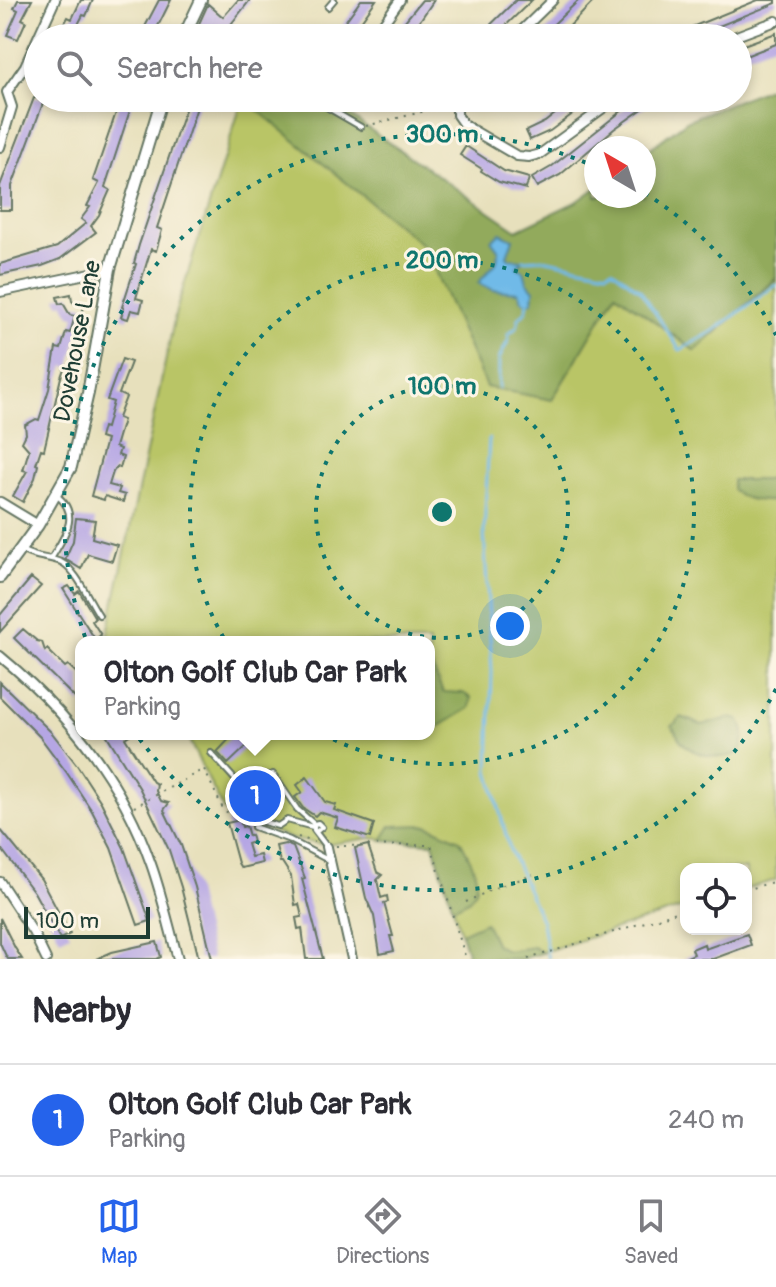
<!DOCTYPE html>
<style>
:root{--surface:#fff;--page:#f7f7f7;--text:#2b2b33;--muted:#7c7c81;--line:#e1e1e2;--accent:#2563eb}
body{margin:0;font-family:Pangolin,sans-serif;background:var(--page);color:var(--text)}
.controls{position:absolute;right:24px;bottom:24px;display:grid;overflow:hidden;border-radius:16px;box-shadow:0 4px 12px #0003}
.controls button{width:72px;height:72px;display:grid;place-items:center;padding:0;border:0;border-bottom:2px solid var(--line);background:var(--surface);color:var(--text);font:40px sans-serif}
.compass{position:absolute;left:584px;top:136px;width:72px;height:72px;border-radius:50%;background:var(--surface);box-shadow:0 4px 12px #0003;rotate:321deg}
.scale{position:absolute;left:24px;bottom:20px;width:126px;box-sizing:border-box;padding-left:8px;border:4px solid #1f3d34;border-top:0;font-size:22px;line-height:28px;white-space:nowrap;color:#1f3d34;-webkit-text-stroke:6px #fcf5e5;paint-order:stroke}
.you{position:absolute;left:510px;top:626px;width:28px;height:28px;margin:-20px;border:6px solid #fff;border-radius:50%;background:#1a73e8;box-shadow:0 0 0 12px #1a73e833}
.badge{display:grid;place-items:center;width:52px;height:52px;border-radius:50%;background:var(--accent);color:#fff;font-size:26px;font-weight:700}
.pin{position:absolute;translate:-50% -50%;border:4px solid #fff;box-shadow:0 2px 8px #0006}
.popup{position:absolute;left:75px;top:636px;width:360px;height:104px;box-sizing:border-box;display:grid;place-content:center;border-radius:16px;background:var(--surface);filter:drop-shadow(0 2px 6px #0005);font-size:26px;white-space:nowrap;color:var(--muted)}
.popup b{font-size:30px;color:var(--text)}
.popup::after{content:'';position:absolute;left:50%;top:100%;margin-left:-16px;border:16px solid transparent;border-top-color:var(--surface)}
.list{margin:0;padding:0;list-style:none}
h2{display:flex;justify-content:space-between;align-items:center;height:104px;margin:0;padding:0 32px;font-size:34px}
h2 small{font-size:26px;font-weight:400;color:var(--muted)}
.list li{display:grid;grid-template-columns:52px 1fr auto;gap:24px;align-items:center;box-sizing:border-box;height:112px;padding:0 32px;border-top:2px solid var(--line)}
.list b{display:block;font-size:30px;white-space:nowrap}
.list p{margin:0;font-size:26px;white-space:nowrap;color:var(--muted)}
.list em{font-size:26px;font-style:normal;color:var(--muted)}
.icon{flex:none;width:44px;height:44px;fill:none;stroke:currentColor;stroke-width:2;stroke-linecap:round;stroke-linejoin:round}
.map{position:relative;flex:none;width:776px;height:959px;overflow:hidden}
.search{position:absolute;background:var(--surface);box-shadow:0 4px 12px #0003;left:24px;right:24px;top:24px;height:88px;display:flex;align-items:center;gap:20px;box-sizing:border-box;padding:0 28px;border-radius:44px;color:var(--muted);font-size:30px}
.sheet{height:216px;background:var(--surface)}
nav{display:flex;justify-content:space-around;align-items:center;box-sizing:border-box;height:112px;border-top:2px solid var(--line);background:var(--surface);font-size:22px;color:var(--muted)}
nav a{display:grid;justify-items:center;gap:4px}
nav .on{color:var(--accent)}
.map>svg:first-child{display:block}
.green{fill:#b9c566;stroke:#6c814d;stroke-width:2}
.forest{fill:#92aa5b;stroke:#587448;stroke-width:2}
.water{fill:#6fbae8;stroke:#477c8e;stroke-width:2}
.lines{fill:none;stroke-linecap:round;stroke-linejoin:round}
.stream{stroke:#6fbae8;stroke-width:3}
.building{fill:#b5a6e4}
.service-casing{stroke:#657664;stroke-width:8}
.minor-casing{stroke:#657664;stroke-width:12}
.tertiary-casing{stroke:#657664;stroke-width:14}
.path{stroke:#657664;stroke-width:2;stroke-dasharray:2 6;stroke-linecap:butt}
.service{stroke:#fff;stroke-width:4}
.minor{stroke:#fff;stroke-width:8}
.tertiary{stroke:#fff;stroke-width:10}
.ring{fill:none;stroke:#0f766e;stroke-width:4;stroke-dasharray:4 8}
.labels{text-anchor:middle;stroke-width:6;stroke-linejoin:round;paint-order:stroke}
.street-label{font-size:24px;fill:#1f3d34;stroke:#fcf5e5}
.centre{fill:#0f766e;stroke:#fcf5e5;stroke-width:4}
.ring-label{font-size:24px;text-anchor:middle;font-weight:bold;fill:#0f766e;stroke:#fcf5e5;stroke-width:6;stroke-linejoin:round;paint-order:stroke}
</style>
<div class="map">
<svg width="776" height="959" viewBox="0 0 776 959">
<rect width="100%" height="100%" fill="#fcf5e5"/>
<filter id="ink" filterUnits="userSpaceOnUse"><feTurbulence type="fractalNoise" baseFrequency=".0125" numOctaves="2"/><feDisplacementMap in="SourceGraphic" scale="16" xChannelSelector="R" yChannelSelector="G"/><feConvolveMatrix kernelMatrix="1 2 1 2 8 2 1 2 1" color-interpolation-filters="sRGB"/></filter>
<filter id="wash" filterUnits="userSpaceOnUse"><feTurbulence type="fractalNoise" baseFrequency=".006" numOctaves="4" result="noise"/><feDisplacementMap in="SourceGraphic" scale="32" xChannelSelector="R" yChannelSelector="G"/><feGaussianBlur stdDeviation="1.8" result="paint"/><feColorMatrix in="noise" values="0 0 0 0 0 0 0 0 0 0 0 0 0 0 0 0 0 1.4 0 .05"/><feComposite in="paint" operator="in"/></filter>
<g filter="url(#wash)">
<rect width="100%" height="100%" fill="#e7e0bc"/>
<path class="green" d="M243,98L424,246L487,387L552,400L616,293L695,351L776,280V880L746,889V869H686V907L521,959H469L433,843L370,838L325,845L292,839L224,811L186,734H429V642H106L176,311Z"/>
<path class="forest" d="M776,85V278L695,351L616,293L552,400L486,387L424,246L243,98H324L517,230L578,201L596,188V196H644V153L688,120Z
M776,477V501C761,502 743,500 732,490V480H767Z
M429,660L443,692L463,693L471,698L470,708L430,732Z
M681,717L702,725L730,718L739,720C747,732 744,739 740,752C725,761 696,757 683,743C678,739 676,731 672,726Z
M427,825L460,840C468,855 485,881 471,897C468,902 458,905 453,908L433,843L382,840L391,826Z
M485,922L496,945L507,951L533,947L543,953L521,959H469L461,933Z"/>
<path class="water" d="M500,233L513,239L507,256L510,259L523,260L517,267L524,271L527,282L534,290L533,301L528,303L522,300L519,292L493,290L478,283L496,263L499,251L491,240Z"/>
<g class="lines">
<path class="stream" d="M523,260L542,259L607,272L612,269L640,290L680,350L712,332L776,285
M499,388V359L509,339L508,334L517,327L519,318L526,311L528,303
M489,439L484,532L492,672L489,771L510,850L542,922L547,951
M547,955L548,957"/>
</g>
<g id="blocks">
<path class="building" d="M18,0H32L22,19L26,21L18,39L7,35L18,10L14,8Z
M81,0H93L86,16L83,15L71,38L60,32L68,17L72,19Z
M159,0H171L152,38H139Z
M238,0H250L220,38H214L198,26L208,4L223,17Z
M361,0H376L349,38H342L336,34Z
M422,0H434L408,38H391Z
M516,0H532L493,38H477Z
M579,0H595L558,38H539Z
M758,0H776V3L689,38H665Z
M776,33V44L738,59V47Z
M34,98H45L12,186V210H0V186Z
M121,98H134L105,187L110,190L99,215L91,226L96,232L60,259L42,266L0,275V264L57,247L86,223L81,219L90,207L87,206L99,183L93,180Z
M189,98H200L157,228L162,230L156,251L151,249L143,275L136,298L143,300L140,312L131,310L128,319L121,317L124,308L122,307L136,264L134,263L139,245Z
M575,98H594L550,131L530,140L526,131L545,122Z
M638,98H658L614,129L560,175L537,187L532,178L551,167Z
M466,146L504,171L529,178L526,189L499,182L481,171L482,169L460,155Z
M71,294L72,301L76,305H84L80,327L70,367L65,366L61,377L44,450L41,449L36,464L38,465L35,478L23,502L13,496L27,471L23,470L29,450L22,442L26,434L25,425L36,419L39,420L49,389L56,348L61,349L66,332L70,333L75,316L70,315L63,303L59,304L57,297Z
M122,359L131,362L119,394L126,397L118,418L123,420L115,447L120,449L118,455L123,457L120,468L117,467L113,472L109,485L120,488L118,493L125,495L123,502L105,496L104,500L91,496L106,440L100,438L103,427L106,428L113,402L107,400Z
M76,518L95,520L92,538L117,545L112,561L88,554L81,569L65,559L73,541Z
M31,578L41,586L0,632V615Z
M69,586L75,594L79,591L95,618L92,621L101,635L95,639L63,589Z
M23,629L37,641L42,642L45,651L47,649L65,667L68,665L81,677V704L14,638Z
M0,682L52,733L77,765L101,802L124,848L150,921L138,925L111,848L92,811L67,773L40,737L0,697Z
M106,734H131L125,738L153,782L157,784L156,791L161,801L169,803L164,810L181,845L195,887L212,959H199L181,887L169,850L140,789Z
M234,734H239L249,744L228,764L217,752Z
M307,777L325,802L336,805L334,810L374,824L370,838L335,827L338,818L319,812L315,816L303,808L295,797L302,792L297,785Z
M240,820L242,827L246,826L249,836L251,835L253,842L247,844L251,857L260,855L262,863L241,868L238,863L227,823Z
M0,829L41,879L70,934L60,939L34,892L0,847Z
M285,844L293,847L305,878L302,879L323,959H306L302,928L298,929L296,918L302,917L299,904L295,905L291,876L282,862H280L276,846Z
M368,845L377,872L382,875L377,880L381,898L387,896L388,902L384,903L393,936H390L394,951L380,954L374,916L366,898L355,848Z
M0,918L15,948L22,959H8L6,956L0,943Z
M747,934L751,945L713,959H683L694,954L692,949L704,944L705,949Z
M157,942L161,957L157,959H96L112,952Z"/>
</g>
</g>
<g filter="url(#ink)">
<use href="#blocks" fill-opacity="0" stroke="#657664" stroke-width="2"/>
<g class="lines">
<g class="service-casing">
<path id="service" d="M328,7L334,0
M190,27L209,38
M311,98L361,127
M23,551C35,558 48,557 61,562C76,569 89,600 99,615
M51,559C64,537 82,514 56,495
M211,753L239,784L273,774L297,809L314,824
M239,785V789L264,822L278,826L287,820L313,827
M254,827L290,840L328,860
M316,832L322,827L318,823L314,824V830L327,847"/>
</g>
<g class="minor-casing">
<path id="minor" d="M373,38L400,0
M514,38L553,0
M731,38L776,21
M457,98V115L464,125L517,156L529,157L540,154L617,98
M0,147L12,107L7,92L25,66L55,0
M0,292L110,269
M0,502L38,525
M0,656C67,711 122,781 151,864C162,895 169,927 178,959
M327,847L352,959
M0,882L33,932L46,959"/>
</g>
<g class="tertiary-casing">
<path id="tertiary" d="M183,38L201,0
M0,577L38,525L71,467L88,393L110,269L162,98"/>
</g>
<path class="path" d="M366,126L449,105
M134,807L204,769L224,811L254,821
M298,837L314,842
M336,846L431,845L466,959
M746,890L776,881
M466,902L497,887L533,875
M528,959L686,909"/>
<use href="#service" class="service"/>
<use href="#minor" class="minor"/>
<use href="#tertiary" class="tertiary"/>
</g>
</g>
<g class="ring">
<circle cx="442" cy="512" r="126"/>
<circle cx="442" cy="512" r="252"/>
<path d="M776 689A378 378 0 1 1 596 167M645 193A378 378 0 0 1 776 335"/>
</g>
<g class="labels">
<g class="street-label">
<text transform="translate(77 341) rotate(-79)" y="8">Dovehouse Lane</text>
</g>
</g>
<circle cx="442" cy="512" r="12" class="centre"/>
<g class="ring-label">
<text x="442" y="142">300 m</text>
<text x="442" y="268">200 m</text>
<text x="442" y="394">100 m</text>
</g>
</svg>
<div class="controls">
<button><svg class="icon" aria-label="locate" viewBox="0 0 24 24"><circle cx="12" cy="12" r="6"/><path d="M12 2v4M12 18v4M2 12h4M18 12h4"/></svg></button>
</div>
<svg class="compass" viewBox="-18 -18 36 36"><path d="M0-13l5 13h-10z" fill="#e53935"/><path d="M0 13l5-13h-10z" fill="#7c7c81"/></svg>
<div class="scale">100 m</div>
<div class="you"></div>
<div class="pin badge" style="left:255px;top:796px">1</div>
<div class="popup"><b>Olton Golf Club Car Park</b>Parking</div>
<div class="search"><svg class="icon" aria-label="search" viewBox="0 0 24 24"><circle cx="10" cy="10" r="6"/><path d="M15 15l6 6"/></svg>Search here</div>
</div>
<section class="sheet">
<h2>Nearby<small></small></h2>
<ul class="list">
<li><span class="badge">1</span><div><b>Olton Golf Club Car Park</b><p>Parking</p></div><em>240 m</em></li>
</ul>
</section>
<nav>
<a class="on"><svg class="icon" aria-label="map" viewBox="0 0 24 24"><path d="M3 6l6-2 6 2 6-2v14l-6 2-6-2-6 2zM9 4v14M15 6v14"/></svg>Map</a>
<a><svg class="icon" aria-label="directions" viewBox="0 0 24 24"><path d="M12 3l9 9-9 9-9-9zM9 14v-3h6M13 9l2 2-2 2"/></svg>Directions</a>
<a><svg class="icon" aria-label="saved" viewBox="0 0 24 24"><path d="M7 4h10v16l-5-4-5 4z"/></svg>Saved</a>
</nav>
